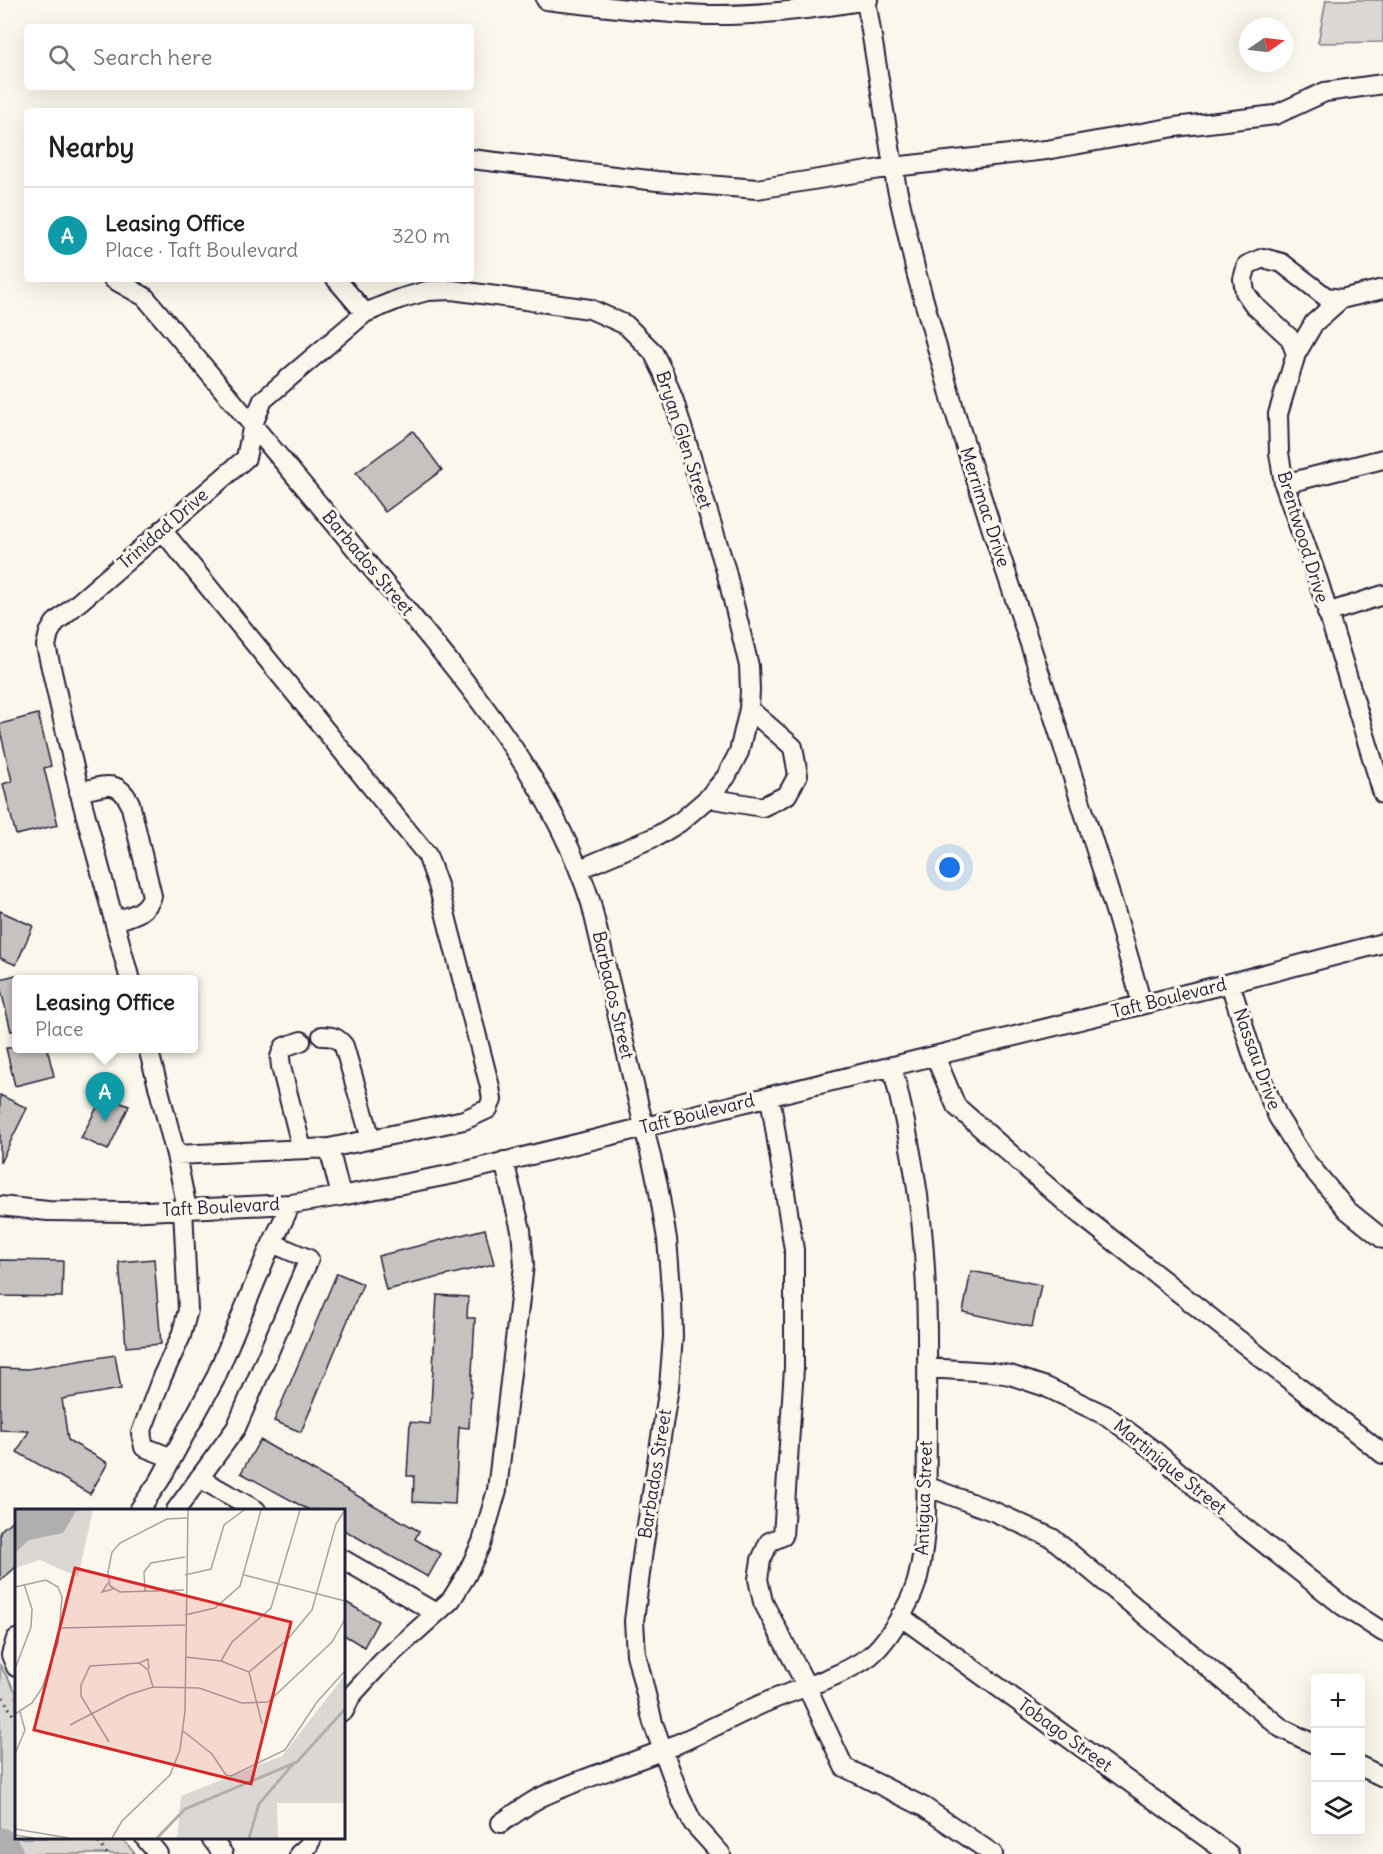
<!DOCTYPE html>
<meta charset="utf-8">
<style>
:root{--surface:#fff;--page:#f6f6f6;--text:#202124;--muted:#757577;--line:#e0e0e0;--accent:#2563eb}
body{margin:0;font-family:Delius,sans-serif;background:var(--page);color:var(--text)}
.controls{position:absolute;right:18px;bottom:18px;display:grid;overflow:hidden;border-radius:6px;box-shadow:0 6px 24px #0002}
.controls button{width:54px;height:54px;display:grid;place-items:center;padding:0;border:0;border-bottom:2px solid var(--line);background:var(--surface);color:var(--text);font:30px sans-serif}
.compass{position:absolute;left:1239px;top:18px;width:54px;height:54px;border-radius:50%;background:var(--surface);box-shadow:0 6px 24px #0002;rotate:76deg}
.you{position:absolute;left:950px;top:868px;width:21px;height:21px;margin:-15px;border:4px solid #fff;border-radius:50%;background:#1a73e8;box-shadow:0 0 0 9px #1a73e833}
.badge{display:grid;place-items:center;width:39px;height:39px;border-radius:50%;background:var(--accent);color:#fff;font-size:20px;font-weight:700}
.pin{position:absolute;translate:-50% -50px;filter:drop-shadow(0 2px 3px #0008)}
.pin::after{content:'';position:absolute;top:32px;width:21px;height:18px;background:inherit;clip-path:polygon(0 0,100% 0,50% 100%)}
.popup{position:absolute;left:12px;top:975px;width:186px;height:78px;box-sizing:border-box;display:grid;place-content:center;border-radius:6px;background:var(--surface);filter:drop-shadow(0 2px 4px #0005);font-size:20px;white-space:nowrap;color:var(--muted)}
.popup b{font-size:22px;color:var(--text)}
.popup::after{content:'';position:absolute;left:50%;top:100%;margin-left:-12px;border:12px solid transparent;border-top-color:var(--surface)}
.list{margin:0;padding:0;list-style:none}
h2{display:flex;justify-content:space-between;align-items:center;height:78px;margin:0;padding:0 24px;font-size:26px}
h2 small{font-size:20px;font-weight:400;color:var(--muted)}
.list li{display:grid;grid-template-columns:39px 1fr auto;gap:18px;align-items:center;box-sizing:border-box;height:96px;padding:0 24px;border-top:2px solid var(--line)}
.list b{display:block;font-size:22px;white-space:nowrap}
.list p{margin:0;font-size:20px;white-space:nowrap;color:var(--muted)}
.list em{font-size:20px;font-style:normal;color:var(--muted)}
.icon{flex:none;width:33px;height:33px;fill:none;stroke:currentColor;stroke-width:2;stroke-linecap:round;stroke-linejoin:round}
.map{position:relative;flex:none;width:1383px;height:1854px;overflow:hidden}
.search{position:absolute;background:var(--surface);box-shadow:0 6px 24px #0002;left:24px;top:24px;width:450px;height:66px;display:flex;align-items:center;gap:15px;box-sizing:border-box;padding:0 21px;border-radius:6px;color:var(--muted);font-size:22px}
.panel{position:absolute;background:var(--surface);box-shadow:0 6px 24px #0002;left:24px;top:108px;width:450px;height:174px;border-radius:6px}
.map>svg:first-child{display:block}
.green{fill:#dbd8d3;stroke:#7e7d87;stroke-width:1.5}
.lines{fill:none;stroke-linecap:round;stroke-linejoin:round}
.river{stroke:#b1aeb0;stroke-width:33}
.building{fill:#c6c2c0;stroke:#22223b;stroke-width:1.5}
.minor-casing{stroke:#22223b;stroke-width:22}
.path{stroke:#22223b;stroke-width:3;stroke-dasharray:1.5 4.5;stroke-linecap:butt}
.minor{stroke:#fbf7ec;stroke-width:18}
.labels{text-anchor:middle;stroke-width:6;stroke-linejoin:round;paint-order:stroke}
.street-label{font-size:18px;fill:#22223b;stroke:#fbf7ec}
.inset-river{fill:none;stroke:#b1aeb0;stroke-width:3}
.inset-road{fill:none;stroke:#a4a2a5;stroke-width:1.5}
.view{fill:#d62828;fill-opacity:0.15;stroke:#d62828;stroke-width:3}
.inset-edge{fill:none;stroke:#22223b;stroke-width:3}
</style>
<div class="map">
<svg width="1383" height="1854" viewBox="0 0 1383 1854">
<rect width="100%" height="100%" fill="#fbf7ec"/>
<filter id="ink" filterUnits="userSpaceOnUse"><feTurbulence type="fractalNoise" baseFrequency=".0167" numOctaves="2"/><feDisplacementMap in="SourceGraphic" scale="12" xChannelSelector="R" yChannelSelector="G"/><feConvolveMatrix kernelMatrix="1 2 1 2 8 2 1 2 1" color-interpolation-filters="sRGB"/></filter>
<g filter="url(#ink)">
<path class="green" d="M1326,0H1383V42L1318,43Z
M0,1665L16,1692V1838H122L135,1854H0Z"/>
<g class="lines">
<path class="river" d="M0,1844L7,1854"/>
</g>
<path class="building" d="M413,431L442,470L385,512L356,473Z
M38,714L51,766L44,768L58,825L16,835L3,784L12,781L0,730V724Z
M0,911L33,926L16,965L0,958Z
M16,975V1030L11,1031L0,986V979Z
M6,1048H47L54,1076L15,1086Z
M0,1095L27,1108L0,1163Z
M103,1096L129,1106L108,1150L81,1138Z
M485,1229L494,1264L386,1290L378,1256Z
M154,1259L161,1344L126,1347L119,1262Z
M0,1260L63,1261L62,1297L0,1296Z
M971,1271L1041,1285L1032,1327L963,1312Z
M337,1273L363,1284L301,1432L274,1421Z
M437,1295L468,1297L467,1318H475L469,1428L459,1427L455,1504L413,1502L414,1476H407L410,1422L430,1424Z
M115,1355L121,1389L62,1399L68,1440L108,1463L90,1494L17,1452L29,1431L0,1430V1368L28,1369Z
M260,1440L419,1531L415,1539L441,1554L428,1577L344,1530V1510H309L241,1473Z
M16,1517V1567L0,1581V1531Z
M344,1601L378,1621L364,1647L344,1635Z"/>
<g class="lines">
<g class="minor-casing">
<path id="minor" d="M546,0C599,6 653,13 707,15C761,16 815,9 868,0
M866,0L896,184L916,272L955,412L992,530L1046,692L1117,917L1142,1004
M471,159L657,181L757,189L893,167L1046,150L1175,127L1275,115L1325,92L1383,84
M113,279L145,297C220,386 295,475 369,565C455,668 549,773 591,903L658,1186L667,1239L672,1301L673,1336L669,1387L643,1550L634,1621L636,1654L653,1723L680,1797L693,1823L721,1854
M336,279L365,313
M1383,289L1341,299L1314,323L1296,354L1278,414L1279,453L1284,484L1319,583L1383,794
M1296,354L1290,338L1254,305L1245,292L1243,279L1247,265L1263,258L1282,263L1326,297L1341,299
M1284,484L1383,459
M162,530L427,855L438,885L490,1087L492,1100L488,1109L464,1120L329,1148L176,1155
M1327,613L1383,595
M79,792C102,787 117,777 130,803L152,896C147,913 130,916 115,921
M708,798L762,807L787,795L798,775L793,747L749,709
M130,980L81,798L46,646L49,633L55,623L246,458L253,424L263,400L365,313L399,299L427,291L452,290L590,309L626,325L653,352L663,372L674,401L726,571L749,666L750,690L749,709L739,752L726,777L708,798L680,822L657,836L580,869
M1230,983L1256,1066L1278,1117L1305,1160L1347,1210L1383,1239
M322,1036C333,1036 338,1038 344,1046L371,1139
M301,1041L284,1047L280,1057L281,1067L302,1149
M148,1048L176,1155L187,1209
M935,1056L956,1106L1072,1208L1383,1454
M770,1096L794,1250V1368L783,1536L769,1542L761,1560L758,1579L763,1602L807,1687L844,1767L924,1807L993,1854
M329,1148L341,1196
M0,1206L48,1211L126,1212L291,1204L341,1196L454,1174L1230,983L1383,943
M927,1368L991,1372L1010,1375L1046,1387L1107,1416L1156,1452L1216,1505L1343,1606L1383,1632
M172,1458L144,1447L141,1433L162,1377L181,1336L188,1310L183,1209
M199,1478L256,1510
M926,1486L995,1512L1052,1538L1281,1728L1316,1745
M139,1510L160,1480L215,1379L267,1254L291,1204
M176,1510L236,1428L309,1259L272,1243
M344,1560L436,1613
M900,1616L1229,1854
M16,1639L11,1655L16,1667
M344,1711L351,1696L382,1662L451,1600L466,1576L482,1542L497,1490L524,1265L521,1230L504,1161
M1360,1766L1383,1777
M501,1823C513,1815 526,1805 539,1798C578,1779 622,1767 663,1750C697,1736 730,1718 764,1703C799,1688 836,1679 867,1658C886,1645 913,1600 918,1577C929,1531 926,1482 927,1435C927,1361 929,1285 920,1211C914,1162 904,1114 892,1066
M145,1838L158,1854
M211,1838L223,1854
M299,1854L308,1846L312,1838"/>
</g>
<path class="path" d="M0,1692L16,1720
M95,1838L107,1854"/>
<use href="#minor" class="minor"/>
</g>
</g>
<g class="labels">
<g class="street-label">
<text transform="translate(684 440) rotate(72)" y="6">Bryan Glen Street</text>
<text transform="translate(985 507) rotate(72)" y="6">Merrimac Drive</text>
<text transform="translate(163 529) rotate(-41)" y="6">Trinidad Drive</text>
<text transform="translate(1303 537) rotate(73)" y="6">Brentwood Drive</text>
<text transform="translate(368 563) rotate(50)" y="6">Barbados Street</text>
<text transform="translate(613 995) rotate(77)" y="6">Barbados Street</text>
<text transform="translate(1169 998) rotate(-14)" y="6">Taft Boulevard</text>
<text transform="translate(1257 1059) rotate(70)" y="6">Nassau Drive</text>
<text transform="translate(697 1114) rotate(-14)" y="6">Taft Boulevard</text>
<text transform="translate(221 1207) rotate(-3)" y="6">Taft Boulevard</text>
<text transform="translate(1170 1467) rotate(39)" y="6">Martinique Street</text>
<text transform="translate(655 1474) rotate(-81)" y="6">Barbados Street</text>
<text transform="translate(924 1498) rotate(-88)" y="6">Antigua Street</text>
<text transform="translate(1065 1735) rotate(36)" y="6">Tobago Street</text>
</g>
</g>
<g transform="translate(15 1509)">
<rect width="330" height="330" fill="#fbf7ec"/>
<path d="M0,1H78L63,68L25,51L0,59ZM330,166V294H262L263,329H162L166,287L267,247Z" fill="#dbd8d3"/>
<path d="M0,1H72L61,2L48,24L14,31L0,44Z" fill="#b1aeb0"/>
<path class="inset-river" d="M142,329L170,300L282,253L330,200M234,329L244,295L278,255"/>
<path class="inset-road" d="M170,66L196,60L209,16L229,1M229,66L330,92M93,74L87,83L98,80M0,78L31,71L43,78L47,88L43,134L27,179L17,194L0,205M169,81L105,83L95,77L93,63L97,43L105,34L152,10L172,9M130,83L129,63L136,54L170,48M170,106L200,99L225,77L246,1M45,119L170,116M170,148L206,152L234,163L247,215M206,152L217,133L256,99L285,1M124,154L133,150L134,160M0,160L16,118L17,100L9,75M234,163L272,131L297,101L321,15L330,1M55,216L113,186L138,178L184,179L227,194L253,193L317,133L330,110M168,222L197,245L211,266L216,267L270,241L302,193L330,162M94,233L66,187V176L75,157L124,154L133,161L138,178M0,245L10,221L5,203M0,320L54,329M0,326L19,329M97,329L107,312L155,266L165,241L170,202L173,1"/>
<path class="view" d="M60,59L276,113L236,275L19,221Z"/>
<rect width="330" height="330" class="inset-edge"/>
</g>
</svg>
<div class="controls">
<button>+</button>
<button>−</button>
<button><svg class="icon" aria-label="layers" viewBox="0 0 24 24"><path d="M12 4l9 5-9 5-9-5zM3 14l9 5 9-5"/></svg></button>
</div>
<svg class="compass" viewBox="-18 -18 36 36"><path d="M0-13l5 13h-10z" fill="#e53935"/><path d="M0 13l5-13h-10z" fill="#757577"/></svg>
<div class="you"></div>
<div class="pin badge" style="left:105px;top:1122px;background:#0f9aa8">A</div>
<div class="popup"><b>Leasing Office</b>Place</div>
<div class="search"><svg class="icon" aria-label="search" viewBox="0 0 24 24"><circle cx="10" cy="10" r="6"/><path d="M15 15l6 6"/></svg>Search here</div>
<section class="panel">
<h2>Nearby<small></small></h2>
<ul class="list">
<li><span class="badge" style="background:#0f9aa8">A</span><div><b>Leasing Office</b><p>Place · Taft Boulevard</p></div><em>320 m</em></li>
</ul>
</section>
</div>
